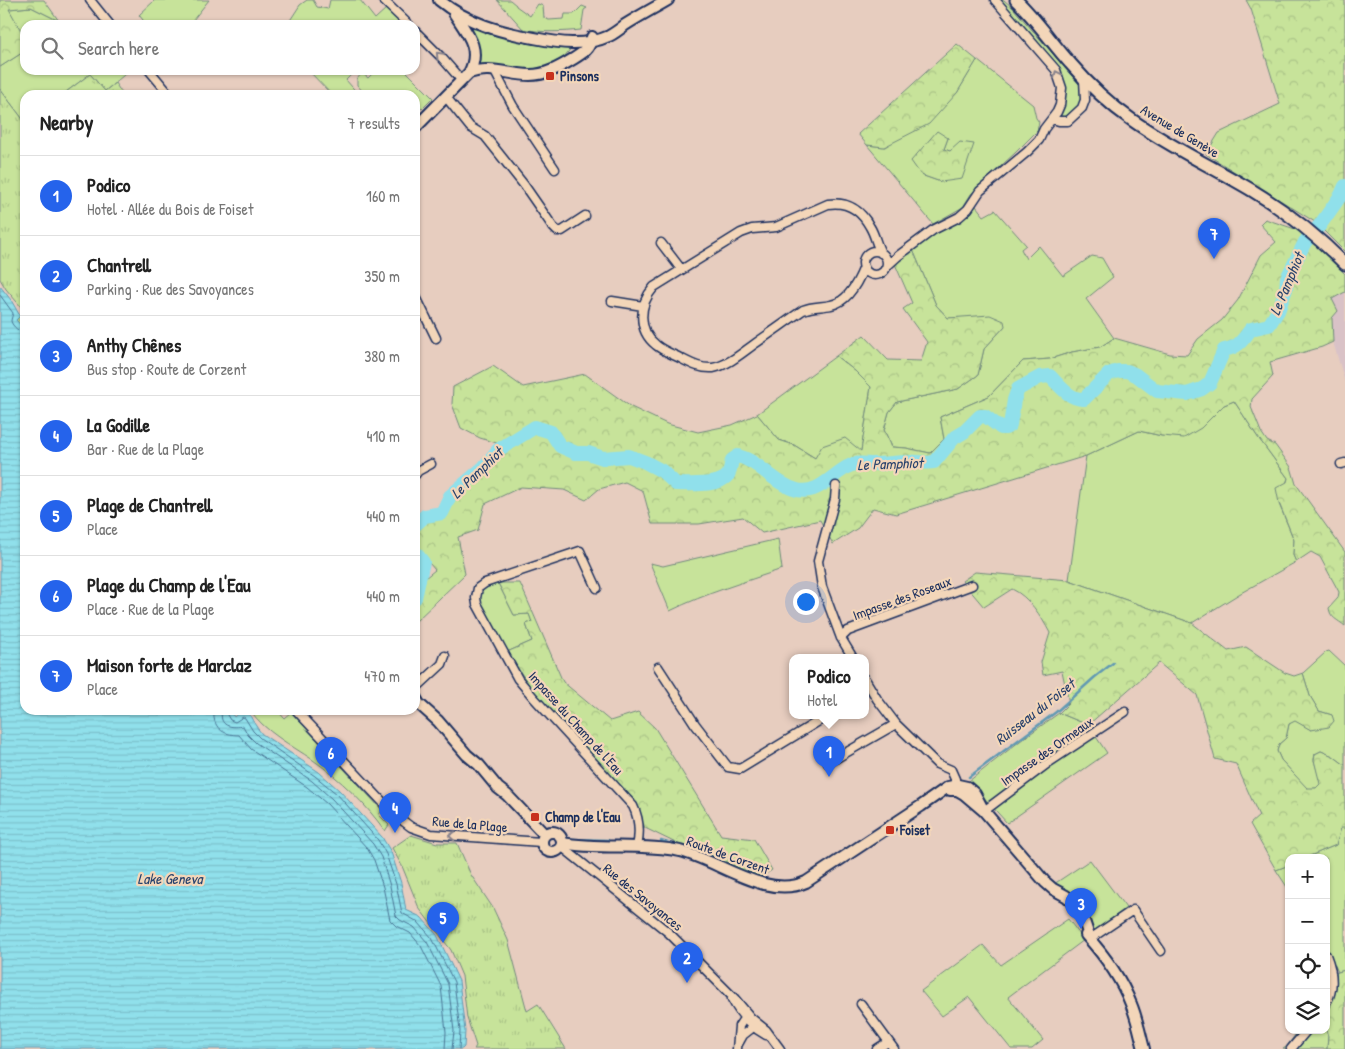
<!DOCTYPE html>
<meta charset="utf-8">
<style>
:root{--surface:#fff;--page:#f2f2f2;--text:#222;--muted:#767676;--line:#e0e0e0;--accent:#2563eb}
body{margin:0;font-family:"Patrick Hand",sans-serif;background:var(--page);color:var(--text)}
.controls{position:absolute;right:15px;bottom:15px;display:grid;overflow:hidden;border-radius:10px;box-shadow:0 1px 4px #0004}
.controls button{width:45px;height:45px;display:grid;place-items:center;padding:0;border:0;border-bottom:1px solid var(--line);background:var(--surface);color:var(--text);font:25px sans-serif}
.you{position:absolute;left:805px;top:601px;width:18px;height:18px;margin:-12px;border:4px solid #fff;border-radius:50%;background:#1a73e8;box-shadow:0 0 0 8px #1a73e833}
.badge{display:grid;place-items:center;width:32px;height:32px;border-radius:50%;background:var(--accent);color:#fff;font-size:16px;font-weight:700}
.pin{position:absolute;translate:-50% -41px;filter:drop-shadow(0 1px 2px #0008)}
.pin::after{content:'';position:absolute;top:26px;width:18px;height:15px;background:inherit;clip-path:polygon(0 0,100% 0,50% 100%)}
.popup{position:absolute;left:789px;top:654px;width:80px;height:65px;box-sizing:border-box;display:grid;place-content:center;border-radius:10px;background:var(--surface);filter:drop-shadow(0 1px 4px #0005);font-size:16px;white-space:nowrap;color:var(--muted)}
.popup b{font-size:19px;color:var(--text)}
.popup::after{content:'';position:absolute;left:50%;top:100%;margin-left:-10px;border:10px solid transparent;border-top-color:var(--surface)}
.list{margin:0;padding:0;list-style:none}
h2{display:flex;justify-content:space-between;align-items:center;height:65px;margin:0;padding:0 20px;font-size:21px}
h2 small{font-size:16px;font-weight:400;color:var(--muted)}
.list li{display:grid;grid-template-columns:32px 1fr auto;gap:15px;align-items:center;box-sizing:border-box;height:80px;padding:0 20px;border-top:1px solid var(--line)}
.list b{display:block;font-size:19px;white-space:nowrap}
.list p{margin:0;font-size:16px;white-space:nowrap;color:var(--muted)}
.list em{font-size:16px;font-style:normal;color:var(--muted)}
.icon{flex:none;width:28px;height:28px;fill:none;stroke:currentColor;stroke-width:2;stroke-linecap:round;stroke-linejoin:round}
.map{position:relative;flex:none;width:1345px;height:1049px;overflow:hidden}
.search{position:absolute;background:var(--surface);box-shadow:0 1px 4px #0004;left:20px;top:20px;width:400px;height:55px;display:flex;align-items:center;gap:12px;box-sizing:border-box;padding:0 18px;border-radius:15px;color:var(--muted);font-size:19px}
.panel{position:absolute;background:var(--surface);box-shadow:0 1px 4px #0004;left:20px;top:90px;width:400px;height:625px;border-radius:15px}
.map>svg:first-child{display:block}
.built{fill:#d9c2c7}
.green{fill:#c7e39a;stroke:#71897c;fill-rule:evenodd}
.forest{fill:url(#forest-crowns);stroke:#71897c}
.park{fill:url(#park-tufts);stroke:#71897c}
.water{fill:url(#water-rules);stroke:#6199b3}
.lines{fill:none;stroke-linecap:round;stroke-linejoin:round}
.shore{stroke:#4a7696;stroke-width:1}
.stream{stroke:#6199b3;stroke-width:2.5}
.river{stroke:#90e0eb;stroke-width:14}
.minor-casing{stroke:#1b2f5e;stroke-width:11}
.tertiary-casing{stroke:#1b2f5e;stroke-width:14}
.secondary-casing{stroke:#1b2f5e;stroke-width:15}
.minor{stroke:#f3d6b9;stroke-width:8}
.tertiary{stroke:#f3d6b9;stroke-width:10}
.secondary{stroke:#f3d6b9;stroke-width:11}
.oneway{stroke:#87828c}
.poi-dot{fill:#c8321e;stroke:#f3d6b9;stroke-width:2}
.labels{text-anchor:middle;stroke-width:4.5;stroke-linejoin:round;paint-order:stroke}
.poi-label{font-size:14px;font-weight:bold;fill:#1b2f5e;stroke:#f3d6b9;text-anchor:start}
.street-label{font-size:14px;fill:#1b2f5e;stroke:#f3d6b9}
.water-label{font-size:15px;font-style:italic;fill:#27416c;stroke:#f3d6b9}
</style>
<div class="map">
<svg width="1345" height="1049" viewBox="0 0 1345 1049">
<defs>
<pattern id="forest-crowns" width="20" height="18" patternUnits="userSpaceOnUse" patternTransform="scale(1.25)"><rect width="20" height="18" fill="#c7e39a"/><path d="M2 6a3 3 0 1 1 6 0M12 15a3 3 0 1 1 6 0" fill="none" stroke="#aac387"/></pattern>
<pattern id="park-tufts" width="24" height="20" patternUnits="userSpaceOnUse" patternTransform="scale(1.25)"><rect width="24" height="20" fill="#c7e39a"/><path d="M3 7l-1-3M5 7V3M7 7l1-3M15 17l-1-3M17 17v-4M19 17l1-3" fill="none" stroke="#aac387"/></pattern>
<pattern id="water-rules" width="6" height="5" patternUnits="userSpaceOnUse" patternTransform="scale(1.25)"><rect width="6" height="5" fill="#90e0eb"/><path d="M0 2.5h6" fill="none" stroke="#7cc0cc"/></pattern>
</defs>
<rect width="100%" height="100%" fill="#e7cdbf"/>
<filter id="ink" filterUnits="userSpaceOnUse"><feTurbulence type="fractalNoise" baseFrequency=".02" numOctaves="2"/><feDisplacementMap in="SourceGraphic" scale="10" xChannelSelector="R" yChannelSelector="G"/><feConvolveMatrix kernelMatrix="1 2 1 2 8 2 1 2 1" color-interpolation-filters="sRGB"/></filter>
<g filter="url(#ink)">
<path class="built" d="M1345,292V382L1333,342L1332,299Z"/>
<path class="green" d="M155,0H209L189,25H147L139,15Z
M307,0H313L317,7L328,9L330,0H360L375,19L387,8L402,25H292L289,22L300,5Z
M497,0H510L516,5V6L530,16L538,4L543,6L544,18L549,20L564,19L565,14H574L582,6L587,8L584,10L581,30C561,32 543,33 523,29Z
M999,0H1004L1013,8L1080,85L1082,102L1080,106L1070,115L1062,119L1059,117L1064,83Z
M31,7L59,21L63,25H25V38L8,9Z
M468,28L482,30L517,40L572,47L564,57L549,68L530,71L505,67L476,66C482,52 475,40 468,28Z
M25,51V70H130L105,91L90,74L62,95H25V122L0,89V67Z
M977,60L1033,105L1036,118L1039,122L1037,131L1016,152L971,194L963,207L933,224L867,145L885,147L957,93ZM948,138L944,149L950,151L941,182L921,175L912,161Z
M308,70H356L346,80L359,95H332Z
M376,70H405L433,98L422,109L415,102V95H408L402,89L396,95H366L357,85V79L362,73L368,78Z
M976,206L984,216L995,210L1026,245L1021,249L1026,259L1039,246L1063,276L1092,256L1102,258L1113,277L1086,299L1114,338L1100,347L1072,352L1050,359L1023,361L989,396L940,417L944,439L930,453L906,448L892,447L884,430L889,412L897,402L958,389L978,375L984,349L1005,326L962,318H948L936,305L913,250C922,244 930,236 939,230C952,222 966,219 976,206Z
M836,356L855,371L871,387L861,451L815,458L794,445L779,440L757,414Z
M1234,401L1257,436L1288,478L1279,504L1294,540L1293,555L1296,562L1239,594L1192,623L1069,580L1086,456L1139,431L1162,436L1216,412L1224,405Z
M778,539L782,569C745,582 706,593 670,611L650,563L663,566Z
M498,583L514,615L529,614L532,622L526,624L532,641L507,652L482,604L479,595L481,589Z
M1329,651L1345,666V765L1333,756L1321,751L1315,754L1314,760L1321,784L1316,788L1307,789L1281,760L1277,751L1279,744L1286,738L1289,724L1295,720L1311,730L1332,715L1319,711L1310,696L1303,673L1326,652Z
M250,710H277L284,718L291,712L382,810L379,815L389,825L385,831C366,804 340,779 313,760C291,745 265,732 250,710Z
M1059,713L1088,725L1107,753L1007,823L969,781L1020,741Z
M1341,827L1345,828V970L1338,972L1326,947V858H1305L1336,845Z
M1090,860L1126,908L1095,931L1089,922L1054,884Z
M1289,865V890L1276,870Z
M1068,919L1084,940L1008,997L1043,1040L1032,1049H1011L969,997L942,1016L921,991L983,945L1001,965Z
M1299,1030H1326L1328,1036L1327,1049H1283L1286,1047Z"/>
<path class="forest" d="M0,0H44L59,21L31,7L9,9L25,38V51L0,67Z
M1246,0H1345V252L1315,222L1206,154L1219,133L1280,104L1251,9Z
M957,44L977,60L957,93L929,124L884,147L867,145L858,134Z
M937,131L948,138L944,149L950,151L960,142L974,144L962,179L941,182L921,175L911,161Z
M1265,219L1298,230L1321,248L1345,274V292L1332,299L1338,311L1332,318L1333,342L1322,347L1270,362L1273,376L1252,399L1251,407L1261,432L1267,441L1275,445L1291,467L1296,484L1345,552V626C1338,620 1330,618 1329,608L1338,598L1339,592L1320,557L1311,552L1296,562L1293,555L1294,540L1279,503L1276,488L1287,482L1288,478L1257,436L1234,401L1224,405L1201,428L1184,438L1162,436L1139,431L1086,456L896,514L873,508L858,528L833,544L820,520L762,533L743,517L699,524H652L643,491L625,482L599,489L586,500L564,490L521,487L485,504L478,530L458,537L465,574L415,622V586L435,570L418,550L416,529L426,520L500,444L480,438L461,428L452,404L453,387L493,366L523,387L585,374L631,407L667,424L698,432L732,425L757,414L779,440L794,445L815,458L822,446L845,438L861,451L871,387L855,371L836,356L864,335L888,360L921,361L927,342L903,309L912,303L895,264L913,250L936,305L948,318L990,315L1004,321L1005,326L984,349L978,375L958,389L897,402L889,412L884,430L892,447L906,448L930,453L944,439L940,417L989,396L1023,361L1050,359L1072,352L1100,347L1114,338L1170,354L1187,355L1198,339L1222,320L1238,300L1261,255L1276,242L1260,224Z
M975,572L1069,580L1192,623L1228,651L1246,647L1285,673L1294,676L1303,673L1310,696L1319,711L1332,715L1334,721L1329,727L1311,730L1295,721L1289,724L1286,738L1279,744L1277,751L1281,760L1307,788H1316L1320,784L1314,760L1315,754L1321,751L1333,756L1345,765V828H1341L1336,845L1305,858H1289V865L1276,870L1250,824L1259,816L1236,764L1215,759L1197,695L1159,663L1088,725L1059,713L1069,703L1062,671L1043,675L1041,662L1050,633C1041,616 1029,597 1012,589L984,607L962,581Z
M498,583H520L563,682L610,721L638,712L655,728L721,835L754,839L772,870L759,878L686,848L645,828L634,804L537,697L507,652L532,641L526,624L532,622L529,614L514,615Z
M1345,970V1049H1327L1328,1036L1326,1030L1327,979L1338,972Z"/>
<path class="park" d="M90,74L105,91L115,83L123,95H62Z
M0,89L25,122V330L16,320L22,314V308L6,289L0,279Z
M411,835L437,843H457L471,875L493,908L508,940L527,1011L538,1004L566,1049H474L476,1046L467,1018L462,976L451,950L419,908L402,866L392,848Z"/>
<path class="water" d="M0,286L11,300L20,316L16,320L25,330V710H237L232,714L234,717L243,710H248C251,719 256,727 262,734L319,772L340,791L382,837L391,852L401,883L406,910L421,917L437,935L459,981L465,1031L464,1047L462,1049H0Z"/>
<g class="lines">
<path class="shore" d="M0,295L13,313C13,314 11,319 11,321C12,326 20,333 25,333
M214,710C212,728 223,735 239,735L251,749L307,787L327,804L367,848L374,860L383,887L390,920L396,926L410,933L421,946L441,986L446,1032L445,1049
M222,710C218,727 231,728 243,726L248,735L256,743L312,781L332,799L373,844L381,857L390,886L396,916L400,920L414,927L427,942L448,984L454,1031L452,1049
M230,710L227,715L230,720L235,722L243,717L245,718L253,731L260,738L315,776L337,794L378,840L386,854L396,884L402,913L418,922L432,938L454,982L460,1031L459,1049"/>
<path class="stream" d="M969,777L1056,712L1095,677L1113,663
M571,839L608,840
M661,841L676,845
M700,853L711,856"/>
<path class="river" d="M415,525L425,516L442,513L450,496L484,467L498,450L535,427L551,432L560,446L576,453H588L603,458L629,456L645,462L662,471L676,484C689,484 719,487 728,475C730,472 731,464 732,460L738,456C759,461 774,484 797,490C817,495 831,476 847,467C848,467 853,464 854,464C859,463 867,464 873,464C886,464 898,462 911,462C919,461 926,464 934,462L954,438L964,432L980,416H985L1001,428H1006L1010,425L1014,400L1018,389L1040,377L1050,376C1060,386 1070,400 1084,399L1109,374L1118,371H1127L1136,375L1157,391L1187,394L1202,389L1210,383L1224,350C1239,347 1242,341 1251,329L1269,325L1278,311L1286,289L1287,278L1305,242L1320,225L1341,195L1345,186
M415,552L423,562L415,598"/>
<g class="minor-casing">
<path id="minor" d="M90,0L110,25
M383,0L409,25
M415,31L442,58L462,81
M149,70L170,95
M494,70L513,106L555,169
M446,97L470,127L485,136L524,185L540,208L553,227L557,231H562L585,216
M1052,119L1059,121H1068L1082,108L1085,100L1084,79
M661,243L681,269
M863 263a12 12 0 1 1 24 0a12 12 0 1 1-24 0Z
M887,266L898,256L933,230L959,217L968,209L980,191L1027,152L1039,140L1044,129L1057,112L1060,105L1062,88L1056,70L995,0
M864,267C858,282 848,302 831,305C822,307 812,306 803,310C787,321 772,332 756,343C743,352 729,365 713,368C700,369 690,363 680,358C672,354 663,351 656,345C637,330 639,304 654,287L741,233L752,229L776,227L828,204C847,201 861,210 870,227C875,235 876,244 881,253
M415,295L436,338
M612,301L643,306
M1341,464L1345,463
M415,475L418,471L431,464
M836,486L835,499L818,561L822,587L841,638L853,658
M597,588L580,551L485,583L478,588L476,598L477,604L518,679L534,698L633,806C640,820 640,833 637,847
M841,638L848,631L972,585
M658,667L695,724L728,767L740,769L827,716
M865,679L877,699L896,724L937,764L951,770L955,779V790
M415,689L442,664L445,656
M296,710L394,814L411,827L431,834L541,842
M828,763L896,724
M984,811L1048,763L1125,712
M561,846L669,933L735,999L751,1018L766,1030L780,1049
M1090,939L1133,910L1161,951
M1326,955C1332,970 1335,988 1326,1003
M732,999C740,1014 751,1027 766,1035
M861,1004L894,1049
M738,1044L743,1035L757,1024
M737,1049L739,1026L747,1014
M877,1049L888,1042
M1291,1049L1307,1030"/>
</g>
<g class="tertiary-casing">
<path id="tertiary" d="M439,0C467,23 500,32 534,38C559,43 585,47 609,36C615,33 620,29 625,25C639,16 654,8 668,0
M469,73C489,65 510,75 530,75C546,75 560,67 573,59C583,53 590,49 592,37
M415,128L469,73C482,49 467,33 454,13
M415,697L419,704L438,721L467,755L479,765L498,788L507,795L544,834
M950,790H957L964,794L984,811L1045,882L1053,889L1066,896L1074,903L1082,915L1090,939
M542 842a10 10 0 1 1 20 0a10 10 0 1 1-20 0Z
M562,843C601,850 641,843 680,851C718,860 766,900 806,882L921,806L948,787L958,785L967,787L975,794L984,811
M1086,935C1104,955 1121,978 1131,1004C1137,1018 1140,1034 1144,1049"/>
</g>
<g class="secondary-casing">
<path id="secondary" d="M1016,0C1036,19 1052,43 1070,63C1088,84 1109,104 1132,120C1170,147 1213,167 1253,191C1286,211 1317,236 1345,264"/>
</g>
<use href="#minor" class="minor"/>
<use href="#tertiary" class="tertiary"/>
<use href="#secondary" class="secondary"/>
</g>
<defs><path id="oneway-chevron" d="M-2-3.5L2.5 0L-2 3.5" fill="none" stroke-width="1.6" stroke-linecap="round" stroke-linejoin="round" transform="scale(1.25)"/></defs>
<g class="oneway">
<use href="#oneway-chevron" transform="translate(439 55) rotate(-133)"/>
<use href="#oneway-chevron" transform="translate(1057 74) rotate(-116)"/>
<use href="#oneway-chevron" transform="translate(452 836) rotate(-176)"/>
</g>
</g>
<g class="poi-dot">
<rect x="545" y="71" width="10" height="10" rx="2.5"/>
<rect x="530" y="812" width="10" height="10" rx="2.5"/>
<rect x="885" y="825" width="10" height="10" rx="2.5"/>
</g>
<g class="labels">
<g class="poi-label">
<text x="560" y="81">Pinsons</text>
<text x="545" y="822">Champ de l'Eau</text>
<text x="900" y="835">Foiset</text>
</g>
<g class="street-label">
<text transform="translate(1180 131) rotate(31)" y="5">Avenue de Genève</text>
<text transform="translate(902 598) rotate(-20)" y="5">Impasse des Roseaux</text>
<text transform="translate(576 723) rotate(48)" y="5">Impasse du Champ de l'Eau</text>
<text transform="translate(1047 751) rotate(-35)" y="5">Impasse des Ormeaux</text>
<text transform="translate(470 824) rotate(5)" y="5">Rue de la Plage</text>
<text transform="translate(728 855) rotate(20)" y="5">Route de Corzent</text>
<text transform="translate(643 897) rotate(39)" y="5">Rue des Savoyances</text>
</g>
<g class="water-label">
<text transform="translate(1287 284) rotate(-67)" y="5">Le Pamphiot</text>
<text transform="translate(890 464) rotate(-2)" y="5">Le Pamphiot</text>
<text transform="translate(477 473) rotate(-44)" y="5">Le Pamphiot</text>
<text transform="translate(1035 712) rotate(-38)" y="5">Ruisseau du Foiset</text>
<text x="170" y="884">Lake Geneva</text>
</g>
</g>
</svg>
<div class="controls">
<button>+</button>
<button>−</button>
<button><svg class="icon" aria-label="locate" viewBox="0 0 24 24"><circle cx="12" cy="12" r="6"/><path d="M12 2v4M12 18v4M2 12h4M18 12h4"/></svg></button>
<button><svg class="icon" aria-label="layers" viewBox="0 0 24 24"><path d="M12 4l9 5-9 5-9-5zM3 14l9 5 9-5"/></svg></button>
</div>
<div class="you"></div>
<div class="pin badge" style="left:829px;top:777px">1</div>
<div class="popup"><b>Podico</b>Hotel</div>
<div class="pin badge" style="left:687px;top:983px">2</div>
<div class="pin badge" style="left:1081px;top:929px">3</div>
<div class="pin badge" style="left:395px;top:833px">4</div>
<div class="pin badge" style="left:443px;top:943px">5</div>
<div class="pin badge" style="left:331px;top:778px">6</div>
<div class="pin badge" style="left:1214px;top:259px">7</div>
<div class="search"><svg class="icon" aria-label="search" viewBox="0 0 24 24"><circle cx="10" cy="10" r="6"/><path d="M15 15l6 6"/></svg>Search here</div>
<section class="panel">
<h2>Nearby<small>7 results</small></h2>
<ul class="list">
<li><span class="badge">1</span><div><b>Podico</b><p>Hotel · Allée du Bois de Foiset</p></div><em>160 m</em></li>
<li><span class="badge">2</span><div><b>Chantrell</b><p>Parking · Rue des Savoyances</p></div><em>350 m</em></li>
<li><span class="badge">3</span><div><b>Anthy Chênes</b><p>Bus stop · Route de Corzent</p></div><em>380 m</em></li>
<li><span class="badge">4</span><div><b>La Godille</b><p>Bar · Rue de la Plage</p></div><em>410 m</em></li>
<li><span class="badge">5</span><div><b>Plage de Chantrell</b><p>Place</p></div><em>440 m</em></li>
<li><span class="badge">6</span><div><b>Plage du Champ de l'Eau</b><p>Place · Rue de la Plage</p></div><em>440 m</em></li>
<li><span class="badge">7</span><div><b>Maison forte de Marclaz</b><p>Place</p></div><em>470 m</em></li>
</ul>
</section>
</div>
